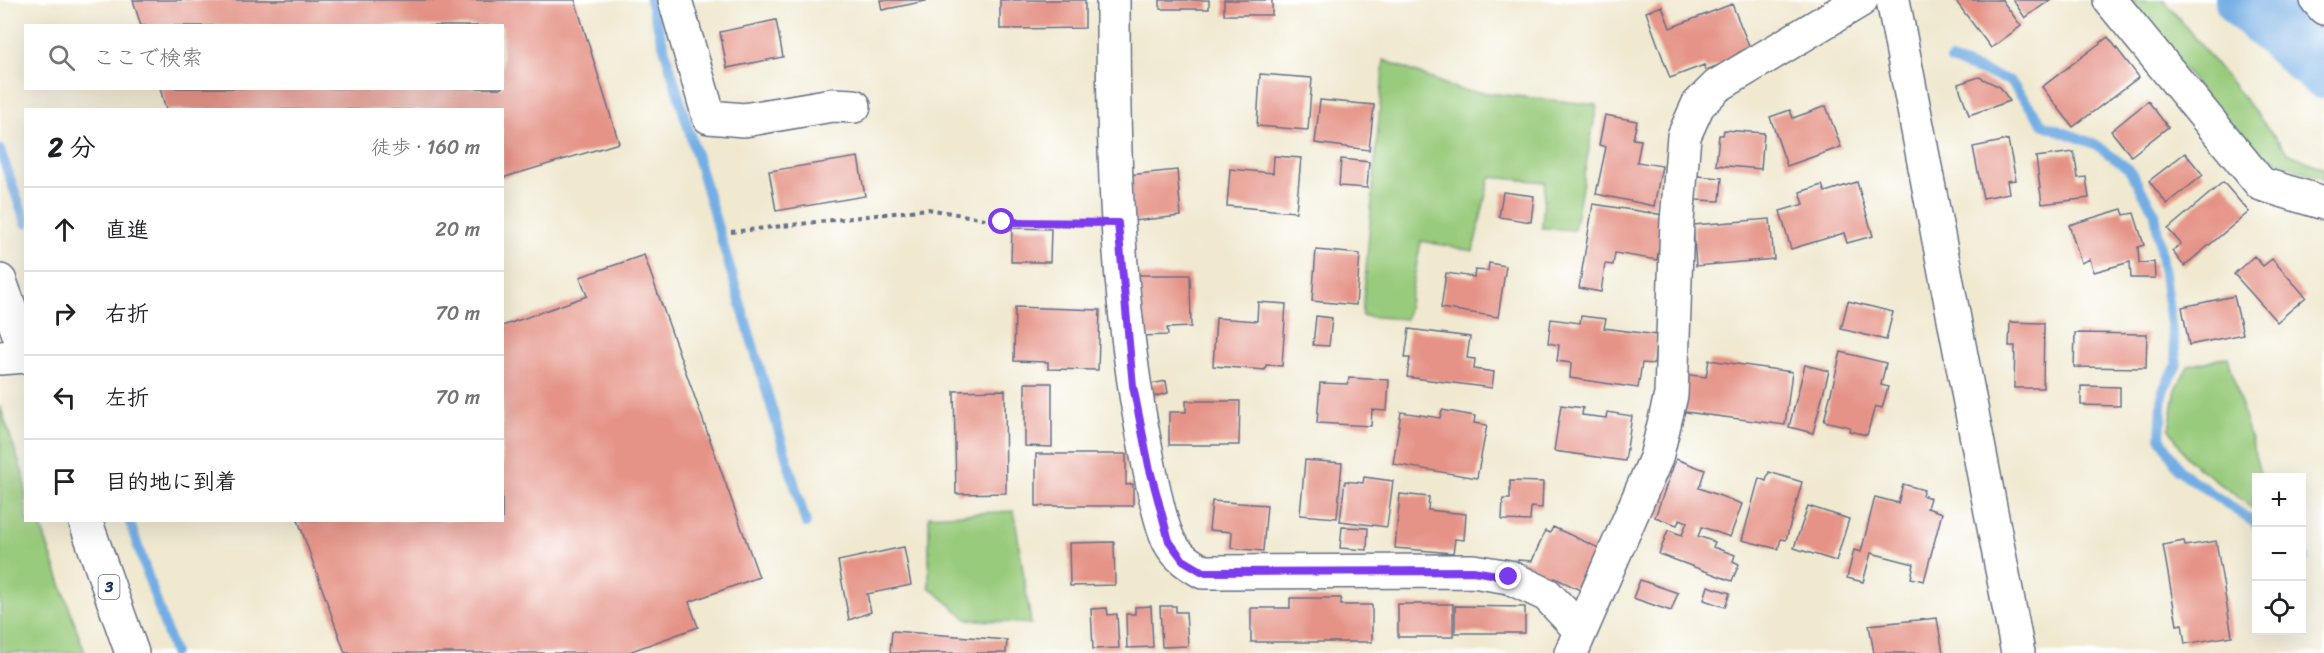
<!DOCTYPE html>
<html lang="ja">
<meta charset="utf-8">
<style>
:root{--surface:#fff;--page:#f2f2f2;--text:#202124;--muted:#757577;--line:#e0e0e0}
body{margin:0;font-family:Sriracha,"Klee One",sans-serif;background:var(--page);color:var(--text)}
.controls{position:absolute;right:18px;bottom:18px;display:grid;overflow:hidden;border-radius:0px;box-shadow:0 6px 24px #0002}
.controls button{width:54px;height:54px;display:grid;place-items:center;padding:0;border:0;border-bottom:2px solid var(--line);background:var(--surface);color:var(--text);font:30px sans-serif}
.stop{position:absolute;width:18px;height:18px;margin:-14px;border:4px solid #7c3aed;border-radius:50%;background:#fff}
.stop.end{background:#7c3aed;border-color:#fff;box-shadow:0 2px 6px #0008}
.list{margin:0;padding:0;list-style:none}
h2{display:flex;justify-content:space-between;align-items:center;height:78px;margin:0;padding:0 24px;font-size:26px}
h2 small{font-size:20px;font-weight:400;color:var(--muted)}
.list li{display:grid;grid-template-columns:39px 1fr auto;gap:18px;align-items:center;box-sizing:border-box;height:84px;padding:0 24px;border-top:2px solid var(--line)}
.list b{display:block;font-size:22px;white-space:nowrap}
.list em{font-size:20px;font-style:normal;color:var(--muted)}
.icon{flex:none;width:33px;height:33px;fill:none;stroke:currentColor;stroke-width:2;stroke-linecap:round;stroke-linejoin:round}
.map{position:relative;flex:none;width:2324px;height:653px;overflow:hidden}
.search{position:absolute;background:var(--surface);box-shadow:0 6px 24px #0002;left:24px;top:24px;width:480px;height:66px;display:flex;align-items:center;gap:15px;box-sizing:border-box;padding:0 21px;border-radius:0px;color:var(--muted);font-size:22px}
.panel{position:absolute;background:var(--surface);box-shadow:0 6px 24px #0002;left:24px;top:108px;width:480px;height:414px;border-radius:0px}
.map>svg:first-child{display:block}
.green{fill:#99cb7b;stroke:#5a7d6c;stroke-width:1.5}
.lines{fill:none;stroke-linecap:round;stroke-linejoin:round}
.stream{stroke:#73ade3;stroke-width:10}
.river{stroke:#73ade3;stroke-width:58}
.building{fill:#e59386}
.street-casing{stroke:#667086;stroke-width:36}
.secondary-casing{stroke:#667086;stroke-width:36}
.highway-casing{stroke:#667086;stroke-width:36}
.path{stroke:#667086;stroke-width:4;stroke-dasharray:4.5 4.5;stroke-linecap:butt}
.street{stroke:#fff;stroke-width:33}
.secondary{stroke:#fff;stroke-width:33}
.highway{stroke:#fff;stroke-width:33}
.route{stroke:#7c3aed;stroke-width:8}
.labels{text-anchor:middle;stroke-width:4.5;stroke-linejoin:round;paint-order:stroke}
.shield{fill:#fff;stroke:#5f6d8e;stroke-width:1.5}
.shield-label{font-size:15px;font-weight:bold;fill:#1b2f5e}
</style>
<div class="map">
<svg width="2324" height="653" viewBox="0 0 2324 653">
<rect width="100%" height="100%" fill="#fff"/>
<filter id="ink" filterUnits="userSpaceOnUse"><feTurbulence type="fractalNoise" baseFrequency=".0167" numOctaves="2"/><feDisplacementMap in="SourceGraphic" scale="12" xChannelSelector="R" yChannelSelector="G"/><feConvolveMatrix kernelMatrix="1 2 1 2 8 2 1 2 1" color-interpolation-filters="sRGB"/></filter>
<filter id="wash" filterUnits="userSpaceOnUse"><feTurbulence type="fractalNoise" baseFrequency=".008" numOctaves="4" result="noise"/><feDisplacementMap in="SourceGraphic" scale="24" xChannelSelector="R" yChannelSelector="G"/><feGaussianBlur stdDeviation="1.35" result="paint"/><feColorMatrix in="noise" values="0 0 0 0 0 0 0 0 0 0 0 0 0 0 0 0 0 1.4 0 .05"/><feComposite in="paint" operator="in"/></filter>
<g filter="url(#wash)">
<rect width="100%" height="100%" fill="#f0e9d0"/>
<path class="green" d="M2128,0H2164L2288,153L2324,169V180L2246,147Z
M1384,60L1460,90L1597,105L1574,230L1542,228L1545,182L1490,177L1473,251L1421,241L1406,319L1362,316Z
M2228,357L2261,477L2256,478V511L2189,460L2169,429L2176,389L2188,366Z
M0,406L25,480L26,520L39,521L85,653H0Z
M1014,511L1031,624L967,619L929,587V516Z"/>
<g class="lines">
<path class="stream" d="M650,0L806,523
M1951,60L2010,81L2044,125L2095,144L2129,169L2155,213L2177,365L2163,390L2160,437L2180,471L2256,524
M0,150L26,223
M129,520L174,653
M2302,556L2305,558"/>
<path class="river" d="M2244,0L2324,70"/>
</g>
<g id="blocks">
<path class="building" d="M133,0H575L619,143L502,178V110H166L160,88H502V26H141Z
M880,0H926V1L882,10Z
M1000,0H1085V28L1000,29Z
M1160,0H1209V9H1160Z
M1224,0H1272V15H1224Z
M1955,0H2002L2021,26L1991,48Z
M2013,0H2050L2025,18Z
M1732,4L1750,48L1738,53L1740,57L1706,70L1704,65L1670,78L1646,12L1662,6L1670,28Z
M776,20L783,57L727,68L720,32Z
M2108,37L2139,77L2073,127L2042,87Z
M1260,74L1312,78L1308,130L1257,126Z
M1979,77L2000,87L2010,101L1969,115L1958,84Z
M1320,100L1374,105L1369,150L1315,143Z
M2148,101L2168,127L2131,156L2111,131Z
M1826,106L1841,147L1787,166L1770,117L1790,110L1793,118Z
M1605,115L1637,121L1633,139L1641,140L1637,162L1662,166L1654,206L1596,194L1606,147L1599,145Z
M1724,130L1764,133L1761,169L1716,165L1719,135H1723Z
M2008,140L2016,180L2007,181L2009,193L1983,198L1973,147Z
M2074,152L2078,178L2086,177L2089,198L2042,204L2036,157Z
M2185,153L2203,175L2167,204L2149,181Z
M1274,156L1301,158L1296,212L1227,206L1230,169L1273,173Z
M858,157L865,196L776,211L769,171Z
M1341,159L1369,162L1367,188L1339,186Z
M1177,170L1181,216L1133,221L1129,175Z
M1697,176L1722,178L1720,201L1695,200Z
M1857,182L1873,236L1847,243L1844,233L1791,249L1780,211L1804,204L1800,192L1822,185L1825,192Z
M2223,182L2249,212L2184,266L2172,251L2181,244L2168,229Z
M1503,192L1534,196L1531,222L1499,217Z
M1593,204L1664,215L1657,260L1615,253L1613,265L1605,264L1601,292L1579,288Z
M2122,209L2124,215L2134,213L2144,245L2138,247L2139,263L2154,262L2155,278H2131L2130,262L2094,272L2090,259L2081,263L2069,225Z
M1770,219L1774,259L1696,266L1693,225Z
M1012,228L1051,229L1050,262H1011Z
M1316,250L1360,254L1356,305L1312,301Z
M644,255L759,577L689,602L698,627L626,653H345L298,520H502V326L587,296L580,277Z
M2254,256L2263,266L2272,259L2306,297L2277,322L2234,274Z
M1489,263L1506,266L1498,317L1441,308L1446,273L1474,277L1475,270L1488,271Z
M1139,275H1190L1191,327L1167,328L1168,335L1140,336Z
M2234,296L2243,334L2189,345L2182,307Z
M1848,301L1893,312L1886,340L1841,329Z
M1258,302L1286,304L1282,366L1266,365L1265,370L1213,366L1216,318L1257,321Z
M1015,307L1100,310L1098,370L1048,369V362L1014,361Z
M1316,316L1332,318L1329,346L1313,345Z
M1581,316L1606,319L1604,328L1657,335L1654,364L1642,363L1638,388L1570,378L1571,363L1557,361L1559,345L1548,343L1551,319L1580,323Z
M2010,322L2044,323L2043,388H2014L2015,346H2009Z
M1409,329L1470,337L1467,358L1475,359L1474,369L1494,372L1492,388L1407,377L1410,358H1405Z
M2075,333L2147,334L2146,368L2074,367Z
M1841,352L1886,363L1881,385L1888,387L1882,408L1875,406L1867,435L1849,431L1850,427L1824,421Z
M1709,360L1792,372L1785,425L1678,411L1683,374L1706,377Z
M1805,365L1829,371L1813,433L1789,427Z
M1349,378L1389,380L1387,411L1372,410L1371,426L1317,423L1320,383L1348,384Z
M1166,381L1168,393L1149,398L1146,385Z
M1025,383H1052V447L1025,446Z
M2081,386L2120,387V406L2081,405Z
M1005,390L1006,493L956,494L954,391Z
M1186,401H1240L1239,445H1169V412H1186Z
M1561,405L1583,408L1582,415L1606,418L1607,412L1632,416L1625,461L1554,451Z
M1442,410L1475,416L1474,423L1487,425L1477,478L1393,464L1401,412L1440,418Z
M1036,454H1126V485L1133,484V506H1036Z
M1676,459L1705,470L1699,488L1742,504L1730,537L1702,527L1698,536L1715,542L1713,547L1735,555L1733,561L1739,564L1732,581L1659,554L1668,530L1682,535L1687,522L1680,519L1677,525L1655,517Z
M1305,460L1342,463L1337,518L1300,515Z
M1769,472L1802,482L1786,540L1781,539L1778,549L1742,540L1759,478L1766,481Z
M1364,477L1393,481L1387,527L1340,521L1345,481L1363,483Z
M1510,481L1543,482L1542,508L1531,507L1530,521L1502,520L1503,499H1510Z
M1903,484L1924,490L1922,495L1930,498L1927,508L1942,513L1924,581L1911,578L1914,564L1871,553L1863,582L1847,578L1854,550L1861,552L1875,497L1898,503Z
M1400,494L1429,497L1428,510L1466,514L1464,540L1455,539L1453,553L1395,548Z
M1212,501L1267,505L1263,551L1231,548L1232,532L1209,530Z
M1808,506L1849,519L1836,561L1794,548Z
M1342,527L1368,528L1367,550L1340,548Z
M1553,527L1599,548L1580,590L1555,578L1553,583L1517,570L1518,560L1532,561L1545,531L1550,533Z
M2184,541L2185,546L2216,541L2232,636L2185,644L2182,624L2177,625L2163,545Z
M1114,542L1115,585L1070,586L1069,543Z
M904,547L911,585L867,594L871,612L849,620L838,561Z
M1640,580L1678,593L1671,611L1633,598Z
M1708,586L1730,593L1725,607L1704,600Z
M1290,598H1341V605H1372V642H1251V608H1290Z
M1398,604H1453V637H1398Z
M1151,606L1153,647L1127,648L1126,614H1135V607Z
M1160,606H1176V612H1186L1188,646L1162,647Z
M1455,606L1525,607V633H1455Z
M1107,608L1108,615L1117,614L1119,648L1093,649L1091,609Z
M1937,618L1943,653H1874L1869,625Z
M892,631L1007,640L1006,653H890Z"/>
</g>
</g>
<g filter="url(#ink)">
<use href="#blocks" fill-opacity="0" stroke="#667086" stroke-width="1.5"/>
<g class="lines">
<g class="street-casing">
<path id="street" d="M675,0L709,117L744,120L832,105L854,106
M1113,0C1113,150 1116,303 1146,450C1150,472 1160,525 1170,543C1178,557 1189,564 1203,572L1473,571L1509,577L1547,595L1580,630
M2110,0L2261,184L2324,203
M2317,0L2324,8
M0,358L26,356
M1571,653L1656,458L1671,395L1677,221L1684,136L1698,105L1717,86L1861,0"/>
</g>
<g class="secondary-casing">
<path id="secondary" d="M1893,0L2018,653"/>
</g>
<g class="highway-casing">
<path id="highway" d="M0,281L26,354
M85,520L132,653"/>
</g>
<path class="path" d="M731,232L928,209L1002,222L1084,223"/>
<use href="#street" class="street"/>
<use href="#secondary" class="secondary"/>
<use href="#highway" class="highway"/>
</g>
</g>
<g class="lines" filter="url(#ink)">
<path class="route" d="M1002,222L1118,223L1133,386L1149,466L1169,541L1183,560L1203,572L1473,571L1509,577"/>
</g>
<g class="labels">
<rect class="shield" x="98.5" y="575" width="21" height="24" rx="4.5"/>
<g class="shield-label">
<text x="109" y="592">3</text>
</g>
</g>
</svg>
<div class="controls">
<button>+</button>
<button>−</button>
<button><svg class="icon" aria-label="locate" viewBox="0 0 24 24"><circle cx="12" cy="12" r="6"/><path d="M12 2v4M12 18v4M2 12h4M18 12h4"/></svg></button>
</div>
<div class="stop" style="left:1002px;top:222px"></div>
<div class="stop end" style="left:1509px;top:577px"></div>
<div class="search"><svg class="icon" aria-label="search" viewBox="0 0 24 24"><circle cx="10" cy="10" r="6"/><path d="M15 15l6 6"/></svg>ここで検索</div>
<section class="panel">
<h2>2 分<small>徒歩 · 160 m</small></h2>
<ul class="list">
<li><svg class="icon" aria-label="ahead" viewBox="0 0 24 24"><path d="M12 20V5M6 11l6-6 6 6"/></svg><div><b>直進</b></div><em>20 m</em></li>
<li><svg class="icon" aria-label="right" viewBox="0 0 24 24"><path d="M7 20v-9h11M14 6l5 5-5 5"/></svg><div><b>右折</b></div><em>70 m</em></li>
<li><svg class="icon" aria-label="left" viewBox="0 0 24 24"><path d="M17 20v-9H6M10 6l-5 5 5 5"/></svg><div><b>左折</b></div><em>70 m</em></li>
<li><svg class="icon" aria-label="arrive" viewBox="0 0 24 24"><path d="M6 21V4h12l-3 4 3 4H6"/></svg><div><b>目的地に到着</b></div></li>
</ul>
</section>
</div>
